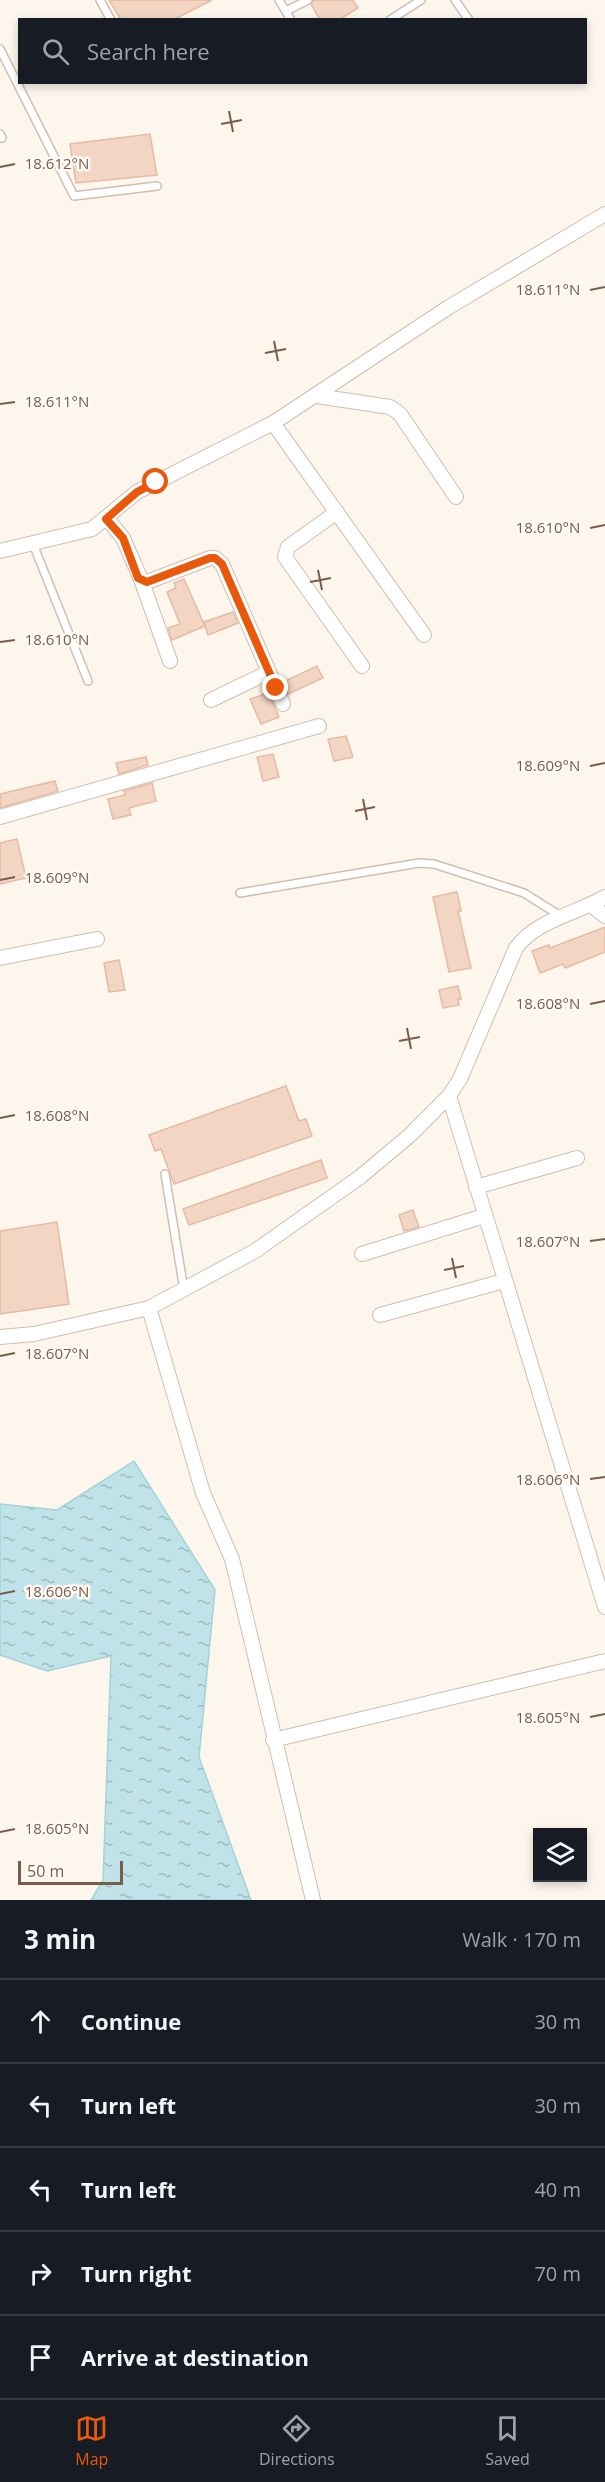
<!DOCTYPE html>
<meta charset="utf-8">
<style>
:root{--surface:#171b24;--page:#20242c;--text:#f1f3f6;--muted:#9ea1a6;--line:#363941;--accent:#ea580c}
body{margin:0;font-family:"Open Sans",sans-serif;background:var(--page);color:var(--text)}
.controls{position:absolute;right:18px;bottom:18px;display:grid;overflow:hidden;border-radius:0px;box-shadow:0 3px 9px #0003}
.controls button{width:54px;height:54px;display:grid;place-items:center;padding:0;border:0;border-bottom:2px solid var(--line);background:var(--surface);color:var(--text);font:30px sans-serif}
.scale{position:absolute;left:18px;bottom:15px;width:105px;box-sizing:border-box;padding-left:6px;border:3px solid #7a5c4d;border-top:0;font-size:16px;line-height:21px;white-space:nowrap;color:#7a5c4d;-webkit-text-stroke:4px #fffaf3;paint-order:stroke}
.stop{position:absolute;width:18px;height:18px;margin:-14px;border:4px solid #ea580c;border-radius:50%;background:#fff}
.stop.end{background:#ea580c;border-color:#fff;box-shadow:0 2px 6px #0008}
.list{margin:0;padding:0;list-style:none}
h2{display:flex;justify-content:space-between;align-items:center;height:78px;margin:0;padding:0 24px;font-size:26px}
h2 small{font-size:20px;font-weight:400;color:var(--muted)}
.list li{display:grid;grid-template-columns:39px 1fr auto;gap:18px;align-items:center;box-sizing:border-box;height:84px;padding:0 24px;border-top:2px solid var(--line)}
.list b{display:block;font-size:22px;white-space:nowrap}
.list em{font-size:20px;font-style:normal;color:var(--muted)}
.icon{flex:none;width:33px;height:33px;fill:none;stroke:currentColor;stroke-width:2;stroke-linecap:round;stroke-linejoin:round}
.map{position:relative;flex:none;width:605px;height:1900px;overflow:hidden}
.search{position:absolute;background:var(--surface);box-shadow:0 3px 9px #0003;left:18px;right:18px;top:18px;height:66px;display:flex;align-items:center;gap:15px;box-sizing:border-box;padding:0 21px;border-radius:0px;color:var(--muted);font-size:22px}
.sheet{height:498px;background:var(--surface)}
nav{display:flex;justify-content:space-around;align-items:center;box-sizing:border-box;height:84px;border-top:2px solid var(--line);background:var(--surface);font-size:16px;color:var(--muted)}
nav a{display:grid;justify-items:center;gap:3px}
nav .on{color:var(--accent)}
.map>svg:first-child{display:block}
.water{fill:url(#water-ripples);stroke:#a5d3da;stroke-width:1.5}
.building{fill:#f3d5c3;stroke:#e6bba3;stroke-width:1.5}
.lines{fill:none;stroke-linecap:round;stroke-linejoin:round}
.lane-casing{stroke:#d1beb0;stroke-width:10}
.street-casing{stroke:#d1beb0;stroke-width:16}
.lane{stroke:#fff;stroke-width:7}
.street{stroke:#fff;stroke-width:14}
.route{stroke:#ea580c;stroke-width:8}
.ticks{fill:none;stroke:#7a5c4d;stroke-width:2}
.ticks-label{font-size:15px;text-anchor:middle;fill:#7a5c4d;stroke:#fffaf3;stroke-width:5;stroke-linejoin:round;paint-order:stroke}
</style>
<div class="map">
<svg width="605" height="1900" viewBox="0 0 605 1900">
<defs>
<pattern id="water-ripples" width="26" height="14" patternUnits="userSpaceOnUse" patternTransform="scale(1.5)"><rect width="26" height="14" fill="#bfe3e8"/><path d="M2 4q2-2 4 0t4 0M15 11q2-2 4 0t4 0" fill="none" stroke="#a0bbbe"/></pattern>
</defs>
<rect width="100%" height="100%" fill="#fdf6ec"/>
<path class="water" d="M134,1461L215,1590L199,1757L251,1900H91L103,1880L111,1656L47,1671L0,1655V1504L57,1510Z"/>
<path class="building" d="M109,0H212L173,20H121Z
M314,0H353L358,8L339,20H320L311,4Z
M150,134L157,175L76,183L70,144Z
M184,579L205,626L172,640L168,628L180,624L167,592L176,588L174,583Z
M233,612L238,623L208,635L204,622Z
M317,666L323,678L288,694L283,682Z
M268,693L279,717L261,724L250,699Z
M346,736L353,757L334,761L328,739Z
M273,754L279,777L263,781L257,757Z
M146,757L148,765L119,774L116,763Z
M55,781L58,791L0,808V794Z
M152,783L156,801L129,808L131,815L113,819L108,799L125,795L124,791Z
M17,839L26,878L0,884V843Z
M457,892L461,911H458L471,968L449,972L433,897Z
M605,927V952L565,968L563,964L540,973L532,951L549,945L550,948Z
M119,960L125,990L109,992L104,963Z
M458,986L461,999H458L459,1005L443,1008L439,990Z
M286,1086L299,1121L306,1119L312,1136L174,1184L161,1149L155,1151L149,1135Z
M321,1160L327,1178L189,1225L183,1209Z
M413,1210L419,1227L404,1231L399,1215Z
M57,1222L69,1304L0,1314V1231Z"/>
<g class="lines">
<g class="lane-casing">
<path id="lane" d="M100,0L111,20
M279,0L291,20
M455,0L469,20
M286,11L308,0
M390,20L421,0
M0,49L74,196L157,186
M0,134L2,138
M33,544L88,681
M240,893L419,863L434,864L524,893L562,917
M165,1174L184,1290"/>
</g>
<g class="street-casing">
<path id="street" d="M317,396L390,407L400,414L456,497
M273,423L424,635
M337,512L288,547L285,557L362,666
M107,519L123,538L142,582H147L210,558H215L222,564L283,704
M0,551L92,529L137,492L273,423L449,307L605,214
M142,582L170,661
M211,700L269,672
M0,817L319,726
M591,905L605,916
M0,958L97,939
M449,1096L605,1607
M476,1187L577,1158
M362,1254L484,1216
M149,1308L203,1493L232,1559L313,1900
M380,1315L504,1281
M0,1337L34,1334L149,1308L255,1251L360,1177L409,1136L449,1096L460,1079L516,948C536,920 576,914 605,897
M273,1740L605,1661"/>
</g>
<use href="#lane" class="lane"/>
<use href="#street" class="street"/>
</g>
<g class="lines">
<path class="route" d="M156,482L137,492L106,519L123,538L138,578L147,582L210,558H215L222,564L276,688"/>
</g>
<path class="ticks" d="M229,111L233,132M221,124L242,120M0,167L15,164M590,290L605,287M274,341L278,361M265,353L286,349M0,404L15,402M590,528L605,525M318,570L322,590M310,582L331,578M0,642L15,640M590,766L605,763M363,799L367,820M355,811L375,807M0,880L15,877M590,1004L605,1001M407,1028L411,1049M399,1041L420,1037M0,1118L15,1115M590,1241L605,1239M452,1258L456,1278M444,1270L464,1266M0,1356L15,1353M590,1479L605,1477M0,1594L15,1591M590,1717L605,1714M0,1832L15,1829"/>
<g class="ticks-label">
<text x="57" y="169">18.612°N</text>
<text x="548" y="295">18.611°N</text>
<text x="57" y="407">18.611°N</text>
<text x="548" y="533">18.610°N</text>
<text x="57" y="645">18.610°N</text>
<text x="548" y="771">18.609°N</text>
<text x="57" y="883">18.609°N</text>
<text x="548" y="1009">18.608°N</text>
<text x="57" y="1121">18.608°N</text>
<text x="548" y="1247">18.607°N</text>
<text x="57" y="1359">18.607°N</text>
<text x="548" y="1485">18.606°N</text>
<text x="57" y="1597">18.606°N</text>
<text x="548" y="1723">18.605°N</text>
<text x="57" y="1834">18.605°N</text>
</g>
</svg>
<div class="controls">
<button><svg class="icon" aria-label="layers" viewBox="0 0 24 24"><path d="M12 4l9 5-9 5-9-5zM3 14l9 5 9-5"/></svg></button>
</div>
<div class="scale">50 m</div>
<div class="stop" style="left:156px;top:482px"></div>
<div class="stop end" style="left:276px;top:688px"></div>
<div class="search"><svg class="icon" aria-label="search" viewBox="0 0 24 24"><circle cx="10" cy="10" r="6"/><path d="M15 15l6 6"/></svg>Search here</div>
</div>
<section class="sheet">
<h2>3 min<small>Walk · 170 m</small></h2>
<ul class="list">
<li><svg class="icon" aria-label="ahead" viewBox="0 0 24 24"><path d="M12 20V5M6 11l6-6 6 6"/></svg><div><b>Continue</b></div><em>30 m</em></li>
<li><svg class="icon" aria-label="left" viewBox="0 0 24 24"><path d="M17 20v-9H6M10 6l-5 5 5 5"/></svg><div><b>Turn left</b></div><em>30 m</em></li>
<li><svg class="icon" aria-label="left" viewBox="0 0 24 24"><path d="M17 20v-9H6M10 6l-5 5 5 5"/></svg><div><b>Turn left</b></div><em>40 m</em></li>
<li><svg class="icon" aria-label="right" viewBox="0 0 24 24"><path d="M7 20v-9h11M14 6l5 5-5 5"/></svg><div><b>Turn right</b></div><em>70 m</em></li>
<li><svg class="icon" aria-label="arrive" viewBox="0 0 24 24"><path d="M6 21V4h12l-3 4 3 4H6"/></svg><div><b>Arrive at destination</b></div></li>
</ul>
</section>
<nav>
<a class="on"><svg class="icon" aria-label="map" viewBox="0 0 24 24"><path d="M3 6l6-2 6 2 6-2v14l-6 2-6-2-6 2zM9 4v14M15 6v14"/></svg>Map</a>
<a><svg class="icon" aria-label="directions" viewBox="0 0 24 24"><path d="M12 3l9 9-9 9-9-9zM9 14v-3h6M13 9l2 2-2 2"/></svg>Directions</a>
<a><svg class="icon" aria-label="saved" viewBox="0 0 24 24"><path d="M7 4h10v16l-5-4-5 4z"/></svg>Saved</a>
</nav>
